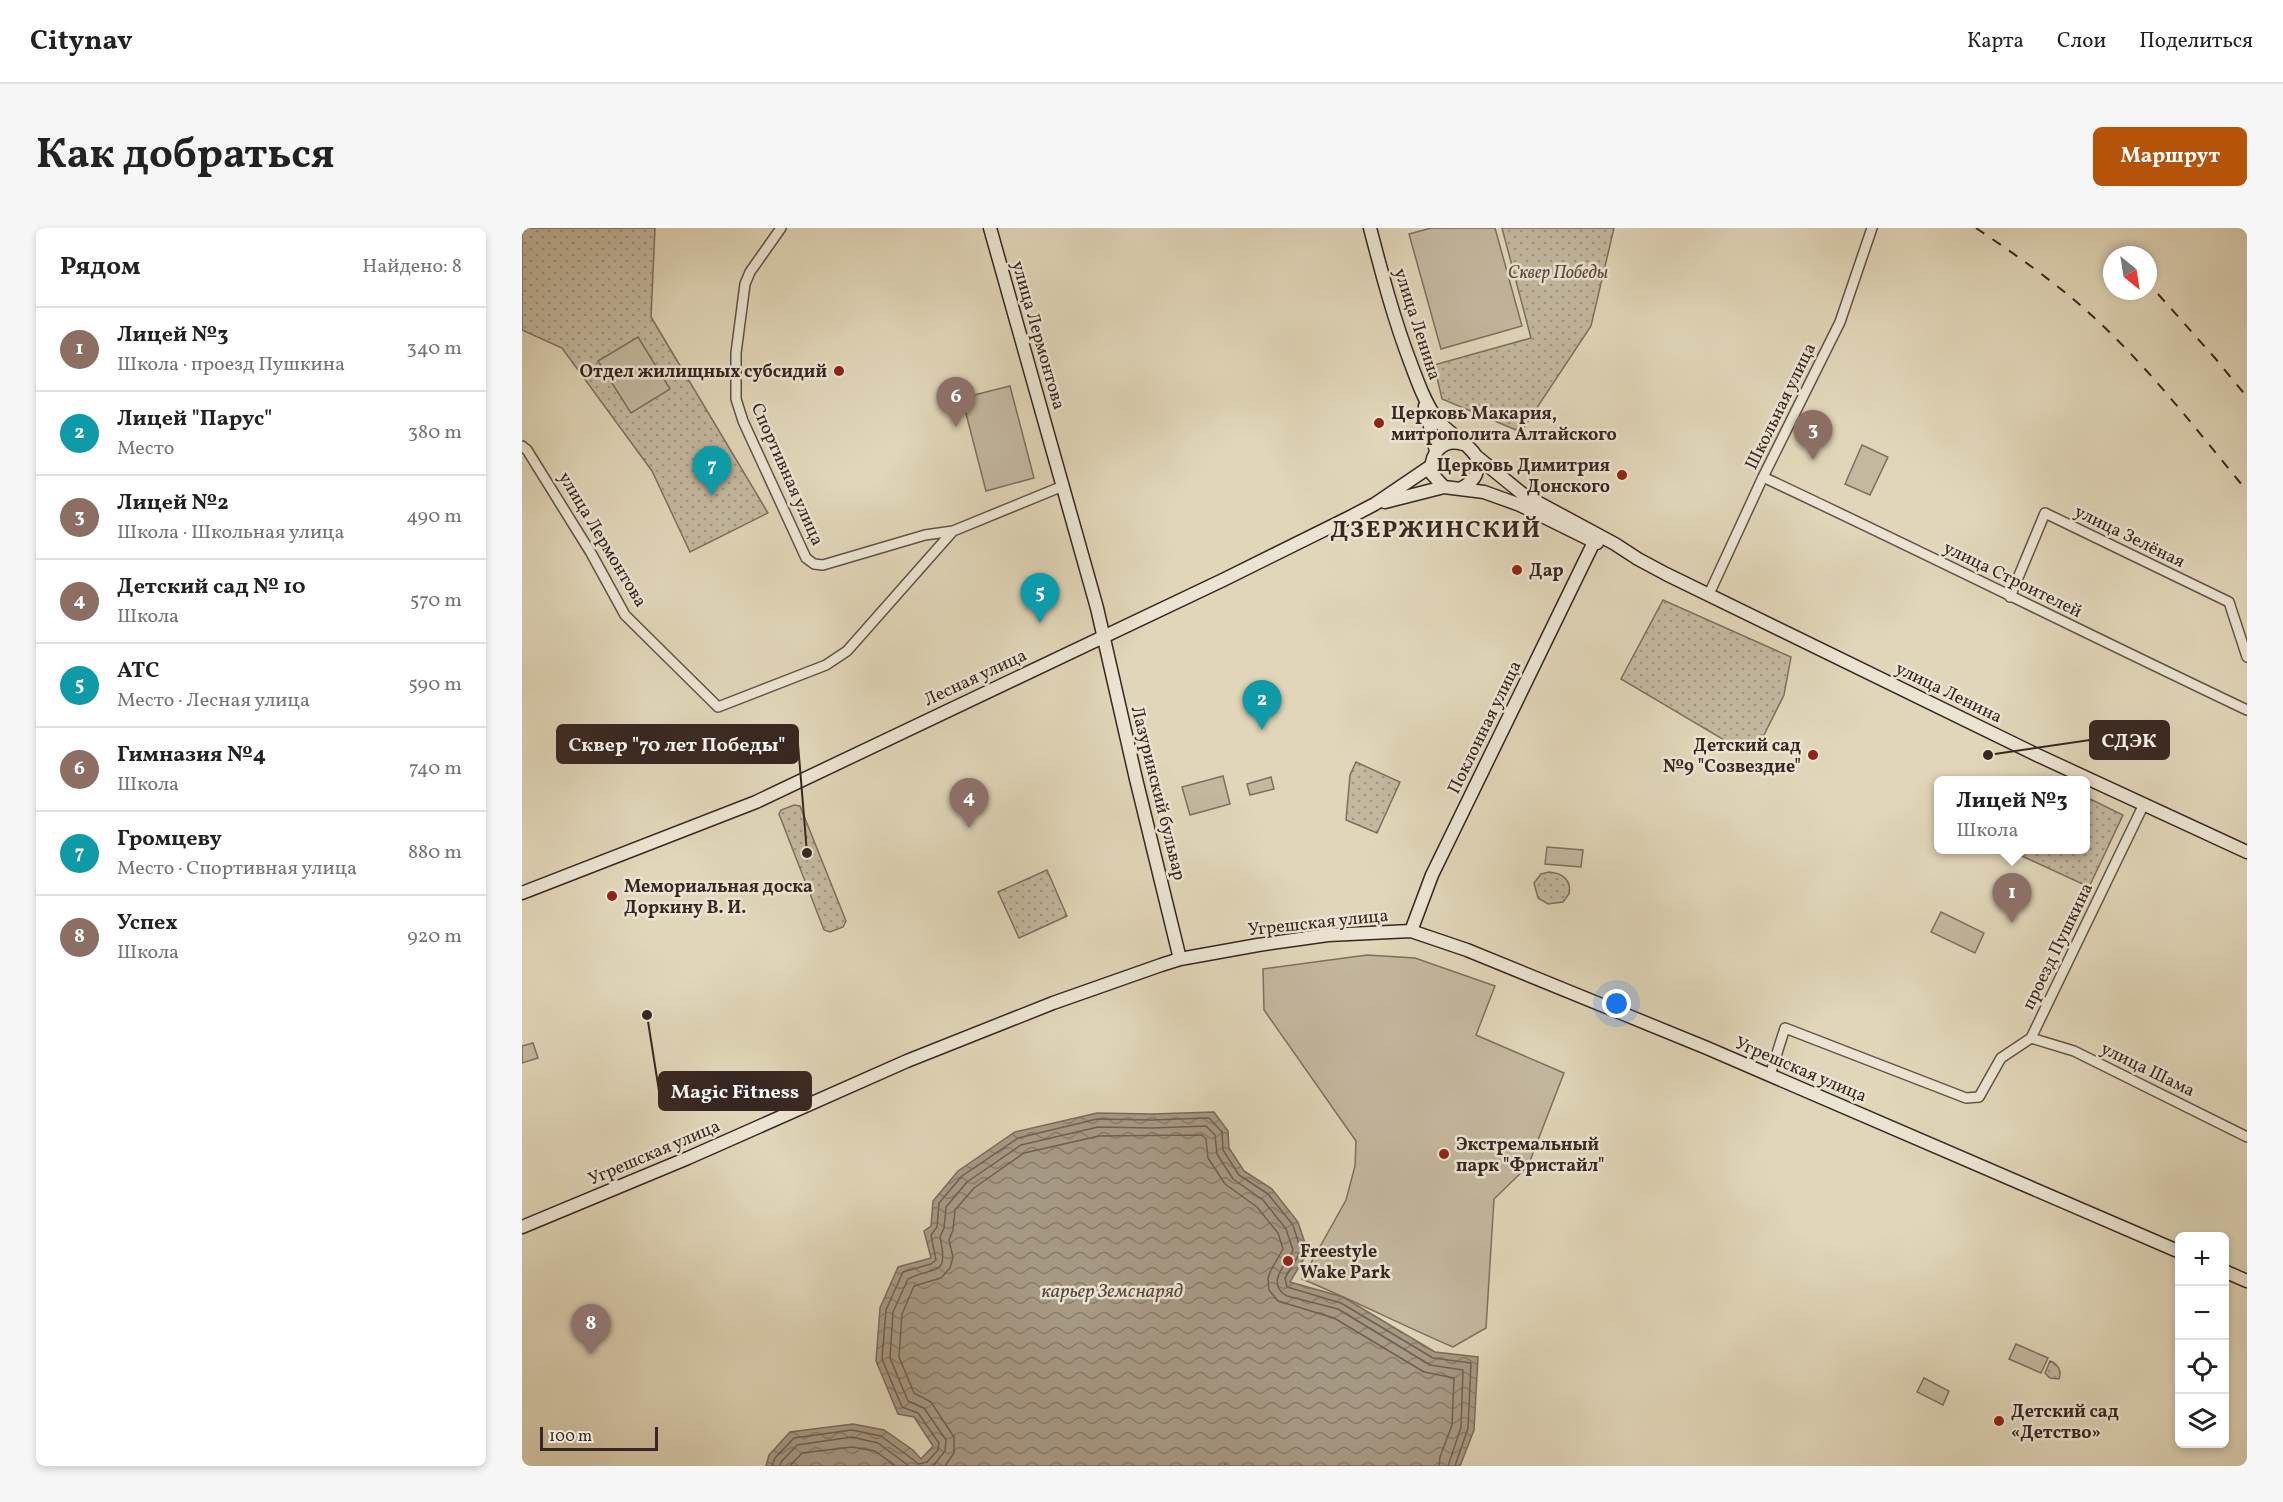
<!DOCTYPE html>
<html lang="ru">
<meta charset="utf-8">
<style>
:root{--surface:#fff;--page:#f6f6f6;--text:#222;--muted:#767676;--line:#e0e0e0;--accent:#b45309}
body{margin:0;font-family:Vollkorn,serif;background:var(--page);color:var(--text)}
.controls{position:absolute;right:18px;bottom:18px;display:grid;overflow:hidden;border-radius:9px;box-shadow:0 3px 9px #0003}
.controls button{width:54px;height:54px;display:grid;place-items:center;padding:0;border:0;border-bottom:2px solid var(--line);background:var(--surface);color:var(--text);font:30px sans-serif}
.compass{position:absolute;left:1581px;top:18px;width:54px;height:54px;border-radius:50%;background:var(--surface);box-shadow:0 3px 9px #0003;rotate:150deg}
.scale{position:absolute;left:18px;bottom:15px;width:118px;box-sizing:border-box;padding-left:6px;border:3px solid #382721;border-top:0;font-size:16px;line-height:21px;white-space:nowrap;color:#382721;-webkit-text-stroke:4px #ece4d2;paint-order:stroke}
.you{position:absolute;left:1095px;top:776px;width:21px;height:21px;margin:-15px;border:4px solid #fff;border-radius:50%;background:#1a73e8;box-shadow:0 0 0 9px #1a73e833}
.badge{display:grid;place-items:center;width:39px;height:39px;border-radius:50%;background:var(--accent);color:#fff;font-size:20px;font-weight:700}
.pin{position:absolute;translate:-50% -50px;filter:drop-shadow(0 2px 3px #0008)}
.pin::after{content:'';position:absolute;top:32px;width:21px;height:18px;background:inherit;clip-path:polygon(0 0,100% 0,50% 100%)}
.popup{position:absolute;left:1412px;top:548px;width:156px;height:78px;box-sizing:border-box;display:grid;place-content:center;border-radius:9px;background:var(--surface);filter:drop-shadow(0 2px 4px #0005);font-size:20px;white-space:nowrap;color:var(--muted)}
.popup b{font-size:22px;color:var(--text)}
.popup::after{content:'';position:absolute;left:50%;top:100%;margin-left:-12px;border:12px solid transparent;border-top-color:var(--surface)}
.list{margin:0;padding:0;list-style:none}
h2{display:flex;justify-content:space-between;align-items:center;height:78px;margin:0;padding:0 24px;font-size:26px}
h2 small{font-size:20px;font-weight:400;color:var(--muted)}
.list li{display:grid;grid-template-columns:39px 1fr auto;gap:18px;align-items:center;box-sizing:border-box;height:84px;padding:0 24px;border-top:2px solid var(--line)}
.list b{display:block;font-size:22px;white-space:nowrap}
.list p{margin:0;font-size:20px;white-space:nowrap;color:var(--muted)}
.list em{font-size:20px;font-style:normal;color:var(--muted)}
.icon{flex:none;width:33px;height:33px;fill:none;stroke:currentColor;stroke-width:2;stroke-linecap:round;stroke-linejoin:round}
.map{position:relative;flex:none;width:1725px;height:1238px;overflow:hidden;border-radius:9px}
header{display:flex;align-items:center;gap:36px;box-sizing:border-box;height:84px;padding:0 30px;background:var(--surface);border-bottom:2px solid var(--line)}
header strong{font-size:28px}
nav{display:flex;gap:33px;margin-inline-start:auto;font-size:21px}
.intro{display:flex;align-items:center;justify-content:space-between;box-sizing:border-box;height:144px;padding:0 36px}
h1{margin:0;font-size:42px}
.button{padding:15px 27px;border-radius:9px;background:var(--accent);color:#fff;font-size:21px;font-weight:700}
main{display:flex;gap:36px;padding:0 36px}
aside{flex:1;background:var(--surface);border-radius:9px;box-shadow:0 3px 9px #0003}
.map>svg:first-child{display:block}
.green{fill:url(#green-dots);stroke:#7e7060;stroke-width:1.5}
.pitch{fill:#c4b89f;stroke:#7e7060;stroke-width:1.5}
.water{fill:url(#water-waves);stroke:#7b6c5d;stroke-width:1.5}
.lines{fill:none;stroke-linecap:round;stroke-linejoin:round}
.shore{stroke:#706053;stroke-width:1.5}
.street-casing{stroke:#625347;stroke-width:12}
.secondary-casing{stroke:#382721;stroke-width:15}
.street{stroke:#ece4d2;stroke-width:9}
.secondary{stroke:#ece4d2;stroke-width:12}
.rail{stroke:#382721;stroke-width:2;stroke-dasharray:10 10;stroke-linecap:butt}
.poi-dot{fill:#8f2418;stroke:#ece4d2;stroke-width:2}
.labels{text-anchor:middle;stroke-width:5;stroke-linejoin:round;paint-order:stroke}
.park-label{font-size:18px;font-style:italic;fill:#5b4b40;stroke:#ece4d2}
.street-label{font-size:18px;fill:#382721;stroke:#ece4d2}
.poi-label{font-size:18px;font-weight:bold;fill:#382721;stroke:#ece4d2;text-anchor:start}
.water-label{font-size:20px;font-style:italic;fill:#5a4a3f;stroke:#ece4d2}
.district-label{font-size:24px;font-weight:bold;letter-spacing:1.5px;fill:#382721;stroke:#ece4d2}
.leader{fill:none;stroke:#382721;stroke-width:2}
.callout-dot{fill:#382721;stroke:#ece4d2;stroke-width:2}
.callout{fill:#382721;stroke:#382721;stroke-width:2}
.callout-label{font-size:20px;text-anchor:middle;font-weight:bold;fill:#fff}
</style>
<header>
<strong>Citynav</strong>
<nav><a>Карта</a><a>Слои</a><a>Поделиться</a></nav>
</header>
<div class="intro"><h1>Как добраться</h1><a class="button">Маршрут</a></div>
<main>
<aside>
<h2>Рядом<small>Найдено: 8</small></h2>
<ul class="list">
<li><span class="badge" style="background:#8d6e63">1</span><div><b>Лицей №3</b><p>Школа · проезд Пушкина</p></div><em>340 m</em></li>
<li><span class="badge" style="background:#0f9aa8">2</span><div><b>Лицей &quot;Парус&quot;</b><p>Место</p></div><em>380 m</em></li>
<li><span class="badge" style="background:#8d6e63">3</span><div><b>Лицей №2</b><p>Школа · Школьная улица</p></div><em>490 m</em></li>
<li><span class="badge" style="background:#8d6e63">4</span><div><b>Детский сад № 10</b><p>Школа</p></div><em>570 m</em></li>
<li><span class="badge" style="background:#0f9aa8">5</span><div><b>АТС</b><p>Место · Лесная улица</p></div><em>590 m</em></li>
<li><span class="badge" style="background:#8d6e63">6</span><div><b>Гимназия №4</b><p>Школа</p></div><em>740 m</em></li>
<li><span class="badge" style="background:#0f9aa8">7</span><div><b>Громцеву</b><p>Место · Спортивная улица</p></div><em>880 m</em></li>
<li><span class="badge" style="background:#8d6e63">8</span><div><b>Успех</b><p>Школа</p></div><em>920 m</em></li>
</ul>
</aside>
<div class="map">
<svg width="1725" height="1238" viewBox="0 0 1725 1238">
<defs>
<pattern id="green-dots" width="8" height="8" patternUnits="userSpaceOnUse" patternTransform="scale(1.5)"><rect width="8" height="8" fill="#c4b89f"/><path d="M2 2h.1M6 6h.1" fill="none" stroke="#a09681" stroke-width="1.8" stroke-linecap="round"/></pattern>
<pattern id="water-waves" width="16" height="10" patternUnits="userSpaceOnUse" patternTransform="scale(1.5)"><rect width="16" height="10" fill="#a89a85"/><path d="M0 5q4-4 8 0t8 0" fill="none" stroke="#8a7e6c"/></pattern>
</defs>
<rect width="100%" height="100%" fill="#e1d6b9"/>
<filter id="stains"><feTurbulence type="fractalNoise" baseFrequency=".00333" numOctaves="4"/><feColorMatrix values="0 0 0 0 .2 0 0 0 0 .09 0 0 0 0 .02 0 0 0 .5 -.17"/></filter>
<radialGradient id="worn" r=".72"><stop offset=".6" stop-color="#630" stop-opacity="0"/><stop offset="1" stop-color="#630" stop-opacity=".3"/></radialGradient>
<path class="green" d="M0,0H133L129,89L246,285L168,324L130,243L40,120L0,102Z
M980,0H1092L1069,98L999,204L920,171L912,137L1009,110Z
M1141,372L1269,429L1262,467L1235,521L1224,525L1099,451Z
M834,534L878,554L855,605L824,592L828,547Z
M1564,569L1601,587L1567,659L1487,622H1564Z
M272,577L278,578L324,693L321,699L308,704L302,702L257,586L259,582Z
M525,642L545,688L497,710L476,664Z
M1027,644C1040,645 1050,652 1047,666L1041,674L1026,676L1016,670L1012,655L1019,646Z
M1528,1133C1536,1136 1540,1143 1537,1151L1528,1150L1523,1145Z"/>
<path class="pitch" d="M909,0H973L1000,98L919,121L887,6Z
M116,109L148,161L109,185L76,133Z
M488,158L512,250L464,263L440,170Z
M1340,217L1366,229L1348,267L1323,256Z
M701,548L708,576L668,587L660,559Z
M749,549L752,561L728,567L725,556Z
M1025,619L1061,622L1059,639L1023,636Z
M1419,684L1462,705L1453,725L1409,704Z
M845,727L893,730L973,758L954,807L1042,845L1006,938L972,971L964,1100L931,1119C880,1097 831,1072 780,1051L824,972L833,938L834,913L742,782L741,741Z
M11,815L16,830L0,835V818Z
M1494,1116L1526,1130L1519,1145L1487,1131Z
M1402,1150L1427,1163L1421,1177L1395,1164Z"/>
<path class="water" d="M692,884L706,903L707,920L722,943L750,961L776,994L786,1024L768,1054L821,1069L913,1124L956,1129L952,1202L938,1238H705L703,1236L702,1238H244L247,1227L268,1204L331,1196L362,1202L391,1222L399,1231L411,1218L392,1189L376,1186L354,1133L358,1080L376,1039L409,1030L402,1003L409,998L411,973L436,943L493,904L575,885L630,886Z"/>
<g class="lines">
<path class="shore" d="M250,1238L253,1230L272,1210L330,1202L359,1208L397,1236L405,1234L416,1222L417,1215L396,1185L380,1179L360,1131L364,1082L381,1044L409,1036L414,1032L409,1007L415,999L417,975L440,948L496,910L575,891L630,892L687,890L700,904L701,922L717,947L746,966L771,997L779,1023L763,1050L765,1059L819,1075L911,1130L949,1135L946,1200L933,1238
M258,1238L259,1234L275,1217L330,1209L356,1215L387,1238
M268,1238L280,1225L330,1219L353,1223L374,1238
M411,1238L423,1223L424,1212L402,1180L386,1173L368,1130L371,1084L386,1051C414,1037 427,1050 418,1009L422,1000L424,979L445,954L499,917L576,899L630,900L684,898L693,907L695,926L711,951L741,972L764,1001L771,1022C764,1036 743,1056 765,1068L816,1081L908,1137L941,1142L939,1199L926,1238
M423,1238L432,1225V1209L409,1174L392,1165L377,1129L380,1086L392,1058L419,1050L428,1040L431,1029L427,1012L431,1002L433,982L452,960L502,925L577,908L680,907L684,911L686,930L703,956L735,979L756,1005L761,1021L749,1042L746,1050L747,1062L756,1073L812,1090L902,1144L932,1150L930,1197L918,1229L917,1238"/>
<g class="street-casing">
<path id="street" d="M259,0L228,44L223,56L214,125V171L221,193L284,330L292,336L301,337L403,307L431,303
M0,218L5,222L69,325L103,387L196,479L304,437L325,423L431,303L541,258
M1241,249C1403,325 1563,405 1725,482
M1187,366L1241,249L1318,94L1350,0
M1488,369L1523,285L1707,374L1725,429
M1509,810L1552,823L1725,909
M1248,847L1263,800L1444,870L1457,869L1479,830L1509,810L1622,576"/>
</g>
<g class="secondary-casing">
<path id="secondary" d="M468,0L575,380L614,551L658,731
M848,0C860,46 872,92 889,136C896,155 903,174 914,190C925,206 944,212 954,228L1002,267L1093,316L1116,331L1144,346L1515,527L1725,624
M903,178L914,223
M941,216C920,209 907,227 910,246L922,259L962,264L998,277L1075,315
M940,260C954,252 958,243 954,228
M863,274L922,259
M0,665L234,574L701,352L828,289L853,276L909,238
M889,703L910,647L1072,314
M0,999L166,930L385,833L531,775L639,737L658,731L736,717L806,707L889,703L945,722L1185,820L1658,1024
M1702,1043L1725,1053"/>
</g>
<use href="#street" class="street"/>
<use href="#secondary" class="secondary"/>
<path class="rail" d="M1454,0C1497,29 1540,59 1578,95C1632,146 1678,206 1725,263
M1636,66L1693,130L1725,169"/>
</g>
<g class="poi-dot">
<circle cx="317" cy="143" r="6"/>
<circle cx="857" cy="195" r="6"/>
<circle cx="1100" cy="247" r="6"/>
<circle cx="995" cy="342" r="6"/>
<circle cx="1291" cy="527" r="6"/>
<circle cx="90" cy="668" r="6"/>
<circle cx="922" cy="926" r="6"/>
<circle cx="766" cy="1033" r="6"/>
<circle cx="1477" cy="1193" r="6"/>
</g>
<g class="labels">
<g class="park-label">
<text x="1036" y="50">Сквер Победы</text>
</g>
<g class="street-label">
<text transform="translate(896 96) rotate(72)" y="6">улица Ленина</text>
<text transform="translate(517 107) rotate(74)" y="6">улица Лермонтова</text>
<text transform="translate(1258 178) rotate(-64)" y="6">Школьная улица</text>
<text transform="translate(266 246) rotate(66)" y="6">Спортивная улица</text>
<text transform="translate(1608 308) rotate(26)" y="6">улица Зелёная</text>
<text transform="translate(81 311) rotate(59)" y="6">улица Лермонтова</text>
<text transform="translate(1491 351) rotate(26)" y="6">улица Строителей</text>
<text transform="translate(453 449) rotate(-25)" y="6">Лесная улица</text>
<text transform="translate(1427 464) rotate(26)" y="6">улица Ленина</text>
<text transform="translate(962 499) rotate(-64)" y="6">Поклонная улица</text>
<text transform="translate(637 565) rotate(76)" y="6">Лазуринский бульвар</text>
<text transform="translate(796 694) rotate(-6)" y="6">Угрешская улица</text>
<text transform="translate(1535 718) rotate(-64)" y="6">проезд Пушкина</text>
<text transform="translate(1279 841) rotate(23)" y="6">Угрешская улица</text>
<text transform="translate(1626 841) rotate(26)" y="6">улица Шама</text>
<text transform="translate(132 924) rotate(-23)" y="6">Угрешская улица</text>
</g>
<g class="poi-label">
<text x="305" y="149" text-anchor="end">Отдел жилищных субсидий</text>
<text x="869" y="191">Церковь Макария,<tspan x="869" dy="21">митрополита Алтайского</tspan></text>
<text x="1088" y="243" text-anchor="end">Церковь Димитрия<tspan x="1088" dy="21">Донского</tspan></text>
<text x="1007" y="348">Дар</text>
<text x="1279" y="523" text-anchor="end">Детский сад<tspan x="1279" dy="21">№9 "Созвездие"</tspan></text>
<text x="102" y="664">Мемориальная доска<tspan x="102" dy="21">Доркину В. И.</tspan></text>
<text x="934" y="922">Экстремальный<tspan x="934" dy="21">парк "Фристайл"</tspan></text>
<text x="778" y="1029">Freestyle<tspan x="778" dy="21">Wake Park</tspan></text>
<text x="1489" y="1189">Детский сад<tspan x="1489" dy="21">«Детство»</tspan></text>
</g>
<g class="water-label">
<text x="590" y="1069">карьер Земснаряд</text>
</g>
<g class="district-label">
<text x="914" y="309">ДЗЕРЖИНСКИЙ</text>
</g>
</g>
<path class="leader" d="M1466 527L1568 512M285 625L276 516M125 787L137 863"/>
<g class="callout-dot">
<circle cx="1466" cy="527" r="6"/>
<circle cx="285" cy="625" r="6"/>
<circle cx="125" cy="787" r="6"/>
</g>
<g class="callout">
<rect x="1568" y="493" width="79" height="38" rx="6"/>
<rect x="35" y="497" width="241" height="38" rx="6"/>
<rect x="137" y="844" width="152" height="38" rx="6"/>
</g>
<g class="callout-label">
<text x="1607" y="519">СДЭК</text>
<text x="155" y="523">Сквер "70 лет Победы"</text>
<text x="213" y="870">Magic Fitness</text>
</g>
<rect width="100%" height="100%" filter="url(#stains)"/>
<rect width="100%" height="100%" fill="url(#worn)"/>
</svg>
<div class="controls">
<button>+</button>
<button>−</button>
<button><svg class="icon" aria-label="locate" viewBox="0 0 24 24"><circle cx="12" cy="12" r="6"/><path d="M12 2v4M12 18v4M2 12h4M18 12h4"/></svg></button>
<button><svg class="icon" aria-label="layers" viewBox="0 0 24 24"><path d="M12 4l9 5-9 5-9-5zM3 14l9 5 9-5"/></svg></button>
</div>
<svg class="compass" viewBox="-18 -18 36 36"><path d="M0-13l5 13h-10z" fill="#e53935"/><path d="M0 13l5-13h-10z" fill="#767676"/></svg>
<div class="scale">100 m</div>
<div class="you"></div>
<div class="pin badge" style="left:1490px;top:695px;background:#8d6e63">1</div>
<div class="popup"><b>Лицей №3</b>Школа</div>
<div class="pin badge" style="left:740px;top:502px;background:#0f9aa8">2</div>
<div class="pin badge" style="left:1291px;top:232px;background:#8d6e63">3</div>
<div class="pin badge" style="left:447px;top:600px;background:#8d6e63">4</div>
<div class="pin badge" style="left:518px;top:395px;background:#0f9aa8">5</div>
<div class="pin badge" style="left:434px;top:199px;background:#8d6e63">6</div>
<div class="pin badge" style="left:190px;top:268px;background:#0f9aa8">7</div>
<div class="pin badge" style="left:69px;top:1126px;background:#8d6e63">8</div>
</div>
</main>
